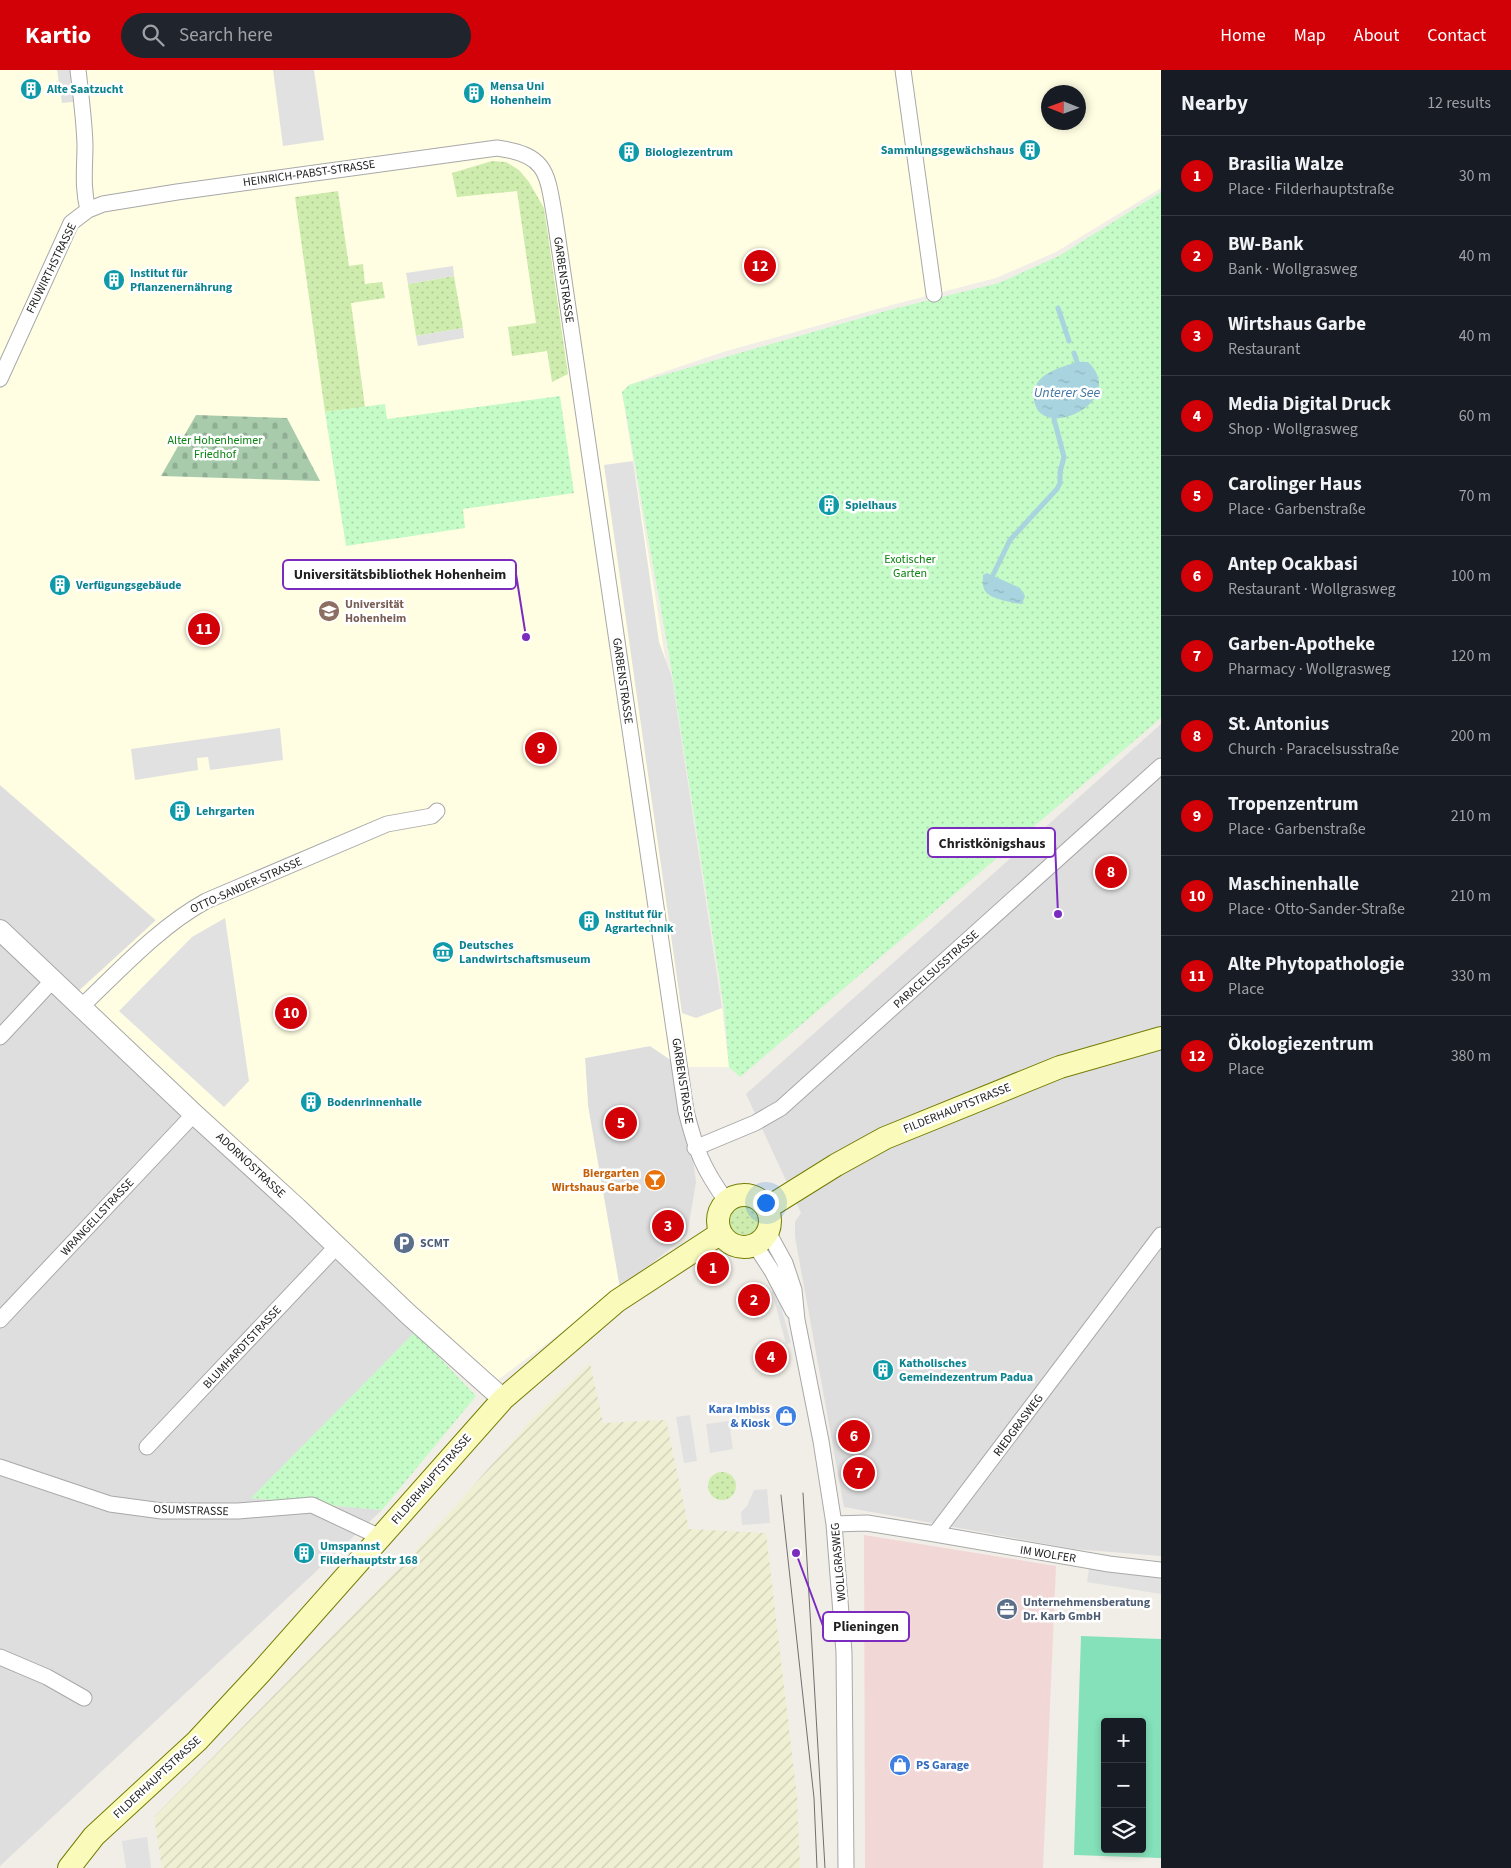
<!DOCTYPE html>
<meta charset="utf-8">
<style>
:root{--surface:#171b24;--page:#20242c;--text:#f1f3f6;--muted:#9ea1a6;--line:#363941;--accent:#d20007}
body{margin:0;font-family:"Source Sans 3",sans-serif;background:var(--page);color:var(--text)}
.controls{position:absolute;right:15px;bottom:15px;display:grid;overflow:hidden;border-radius:5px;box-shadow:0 2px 8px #0003}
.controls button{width:45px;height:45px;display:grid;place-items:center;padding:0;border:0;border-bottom:1px solid var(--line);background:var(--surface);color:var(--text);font:25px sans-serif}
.compass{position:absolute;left:1041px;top:15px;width:45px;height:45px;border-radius:50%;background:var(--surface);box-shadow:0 2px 8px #0003;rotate:271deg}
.you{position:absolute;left:765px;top:1132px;width:18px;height:18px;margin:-12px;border:4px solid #fff;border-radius:50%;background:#1a73e8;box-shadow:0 0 0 8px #1a73e833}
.badge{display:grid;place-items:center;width:32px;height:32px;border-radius:50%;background:var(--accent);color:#fff;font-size:16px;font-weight:700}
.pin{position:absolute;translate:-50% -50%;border:2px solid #fff;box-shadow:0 1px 5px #0006}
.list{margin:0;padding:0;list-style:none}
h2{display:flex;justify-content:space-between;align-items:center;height:65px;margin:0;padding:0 20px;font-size:21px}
h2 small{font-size:16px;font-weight:400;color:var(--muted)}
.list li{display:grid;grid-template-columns:32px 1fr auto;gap:15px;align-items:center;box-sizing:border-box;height:80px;padding:0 20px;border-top:1px solid var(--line)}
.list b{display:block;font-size:19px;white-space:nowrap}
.list p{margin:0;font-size:16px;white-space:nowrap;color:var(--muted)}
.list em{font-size:16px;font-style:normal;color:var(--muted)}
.icon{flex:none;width:28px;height:28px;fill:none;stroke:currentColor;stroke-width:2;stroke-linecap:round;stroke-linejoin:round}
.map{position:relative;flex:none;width:1161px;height:1798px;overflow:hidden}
header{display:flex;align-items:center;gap:30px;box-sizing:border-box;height:70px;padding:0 25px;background:var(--accent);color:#fff}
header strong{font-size:24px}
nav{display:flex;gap:28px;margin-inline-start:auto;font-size:18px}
.search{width:350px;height:45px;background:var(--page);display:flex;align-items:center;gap:12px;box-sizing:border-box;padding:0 18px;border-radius:28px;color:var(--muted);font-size:19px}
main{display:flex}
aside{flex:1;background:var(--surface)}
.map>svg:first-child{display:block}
.residential{fill:#dfdede}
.commercial{fill:#f2d7d7}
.education{fill:#fffee3;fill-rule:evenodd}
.farmland{fill:url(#farmland-furrows)}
.grass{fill:url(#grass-dots)}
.cemetery{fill:url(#cemetery-stones)}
.park{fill:url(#park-dots)}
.pitch{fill:#84e1ba;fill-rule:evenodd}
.parking{fill:#e1e1e1}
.water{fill:url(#water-ripples)}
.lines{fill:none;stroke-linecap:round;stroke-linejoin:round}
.stream{stroke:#a7d4df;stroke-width:5}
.minor-casing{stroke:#a8a8a8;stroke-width:17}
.tertiary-casing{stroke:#a8a8a8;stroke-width:22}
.secondary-casing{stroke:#747d03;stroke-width:24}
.minor{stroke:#fff;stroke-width:15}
.tertiary{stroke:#fff;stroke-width:20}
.secondary{stroke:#fafbbb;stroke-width:22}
.tram{stroke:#6f6f6f;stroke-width:1}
.labels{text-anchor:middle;stroke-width:5;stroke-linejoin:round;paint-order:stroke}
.culture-label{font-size:12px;font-weight:bold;fill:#0d838f;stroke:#fff;text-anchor:start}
.street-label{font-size:12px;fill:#212121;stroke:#fff}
.park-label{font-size:12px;fill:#098410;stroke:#fff}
.education-label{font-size:12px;font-weight:bold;fill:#785e54;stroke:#fff;text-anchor:start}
.food-label{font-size:12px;font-weight:bold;fill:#c56008;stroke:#fff;text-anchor:end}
.service-label{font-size:12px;font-weight:bold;fill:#4e5e75;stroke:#fff;text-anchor:start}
.shop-label{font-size:12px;font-weight:bold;fill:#366cbe;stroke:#fff;text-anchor:end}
.water-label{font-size:14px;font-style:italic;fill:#4477a4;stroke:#fff}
.leader{fill:none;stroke:#7b2cbf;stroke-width:2}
.callout-dot{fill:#7b2cbf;stroke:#fff;stroke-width:2}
.callout{fill:#fff;stroke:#7b2cbf;stroke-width:2}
.callout-label{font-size:14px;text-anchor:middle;font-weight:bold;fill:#212121}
</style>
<header>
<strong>Kartio</strong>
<div class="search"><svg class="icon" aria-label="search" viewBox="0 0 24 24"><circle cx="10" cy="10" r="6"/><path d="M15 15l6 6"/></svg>Search here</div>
<nav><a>Home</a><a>Map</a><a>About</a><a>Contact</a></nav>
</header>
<main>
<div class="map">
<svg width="1161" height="1798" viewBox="0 0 1161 1798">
<defs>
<pattern id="farmland-furrows" width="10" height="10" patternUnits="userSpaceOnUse" patternTransform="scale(1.25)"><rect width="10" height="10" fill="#eff0d3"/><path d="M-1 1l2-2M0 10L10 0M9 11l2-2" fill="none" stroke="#cdceb5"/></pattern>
<pattern id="grass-dots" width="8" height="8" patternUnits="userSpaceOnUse" patternTransform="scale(1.25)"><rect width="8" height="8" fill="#ceecad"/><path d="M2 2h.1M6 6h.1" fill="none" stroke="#b1ca95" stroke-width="1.8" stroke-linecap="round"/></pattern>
<pattern id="cemetery-stones" width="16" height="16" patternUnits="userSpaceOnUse" patternTransform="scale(1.25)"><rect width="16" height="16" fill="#a8cbac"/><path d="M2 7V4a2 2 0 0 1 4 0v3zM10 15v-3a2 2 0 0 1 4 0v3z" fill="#90ae94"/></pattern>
<pattern id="park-dots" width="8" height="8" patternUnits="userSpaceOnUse" patternTransform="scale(1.25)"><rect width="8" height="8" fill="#c5fbc7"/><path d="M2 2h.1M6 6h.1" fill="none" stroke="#a9d7ab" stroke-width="1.8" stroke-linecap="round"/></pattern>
<pattern id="water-ripples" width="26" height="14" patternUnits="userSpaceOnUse" patternTransform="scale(1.25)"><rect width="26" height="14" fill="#a7d4df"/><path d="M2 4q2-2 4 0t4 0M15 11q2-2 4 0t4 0" fill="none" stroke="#8fb6bf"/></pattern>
</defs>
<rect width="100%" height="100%" fill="#f1eee7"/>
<path class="residential" d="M1161,654V1486L1074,1479L844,1437L795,1167V1152L801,1143L746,1024Z
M0,715L156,851L78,921L426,1252L252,1428L382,1440L0,1796Z
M650,976L681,997L696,1112L687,1165L620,1219L588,1036L585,988Z"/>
<path class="commercial" d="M864,1465L1056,1496L1043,1798H865Z"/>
<path class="education" d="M0,0H1161V118L1056,182L996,208L888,236L723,282L655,305L629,315L622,322L722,938L729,997H681L650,976L585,988L588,1036L620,1219L492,1314L78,922L156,850L0,715ZM1048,22H1078V52H1048Z"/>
<path class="farmland" d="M590,1293L603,1353L666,1350L689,1459L766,1463L797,1727L800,1798H162L154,1747L412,1485L532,1349Z"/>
<path class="grass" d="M492,91L506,92L519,100L529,112L544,138L568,304L552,312L547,281L512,286L508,257L536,253L517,121L457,127L452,103Z
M338,121L349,196L363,194L365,214L382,212L385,228L351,233L365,337L325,342L295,127Z
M454,206L463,258L416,266L408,214Z
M729 1151a15 15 0 1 1 30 0a15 15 0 1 1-30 0Z
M708 1416a14 14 0 1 1 28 0a14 14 0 1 1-28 0Z"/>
<path class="cemetery" d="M196,345L287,348L320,411L161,406Z"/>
<path class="park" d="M1161,122V648L740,1007L729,997L724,938L669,584L622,322L629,315L889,240L999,213L1059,186Z
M560,326L574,423L463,439L465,458L346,476L325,342L385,334L387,349Z
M415,1262L476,1326L382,1440L251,1428Z"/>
<path class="pitch" d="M1081,1566L1161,1569V1788L1074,1785ZM1105,1652H1142V1779H1105Z"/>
<path class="parking" d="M57,0H78L82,31L62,33Z
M273,0H314L324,70L283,76Z
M453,196L454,206L408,214L406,203Z
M463,258L464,268L418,276L416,266Z
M633,391L659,572L672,608L722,938L696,948L682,943L604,395Z
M280,658L283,690L210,700L208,687L197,688L198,700L135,710L131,679Z
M225,848L249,1011L224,1037L119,941L192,867Z
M774,1217L780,1233L791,1273L786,1274L772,1222Z
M690,1345L697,1391L684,1393L676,1347Z
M729,1351L733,1379L710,1383L706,1354Z
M767,1419L770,1453L742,1455L741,1442L747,1436L754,1420Z
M1090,1491L1161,1500V1524L1087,1512Z
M147,1767L151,1798H126L122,1771Z"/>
<path class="water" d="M1077,292H1088C1132,334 1031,376 1034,324C1035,303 1060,298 1077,292Z
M987,503L1020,518L1025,526L1022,534C1013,533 990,529 985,521C982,516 983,510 983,505Z"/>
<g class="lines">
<path class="stream" d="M1058,238L1069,271
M1074,283L1077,292
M993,505L1010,470L1057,419L1060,413V402L1064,387L1054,349"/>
<g class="minor-casing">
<path id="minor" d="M78,0C81,25 84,49 85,74C85,97 82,117 88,140
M903,0L934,224
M0,309L71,153L88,140L103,134L177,122L497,78C548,85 547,103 555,149L686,1041C696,1081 703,1099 727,1132
M81,937C121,899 159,857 206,831L387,754L432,746L437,741
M0,967L53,910
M695,1078L755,1053L781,1038L1161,696
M768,1162L785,1193L794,1220L797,1250L821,1371L834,1454L844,1582L846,1798
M755,1175L772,1201L793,1241
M0,1250L194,1044
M147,1377L336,1177
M0,1397L110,1434L162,1441H238L312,1435L380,1467
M834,1454L867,1453L935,1464L1161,1165
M935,1464L1109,1494L1161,1500
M0,1587L47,1607L84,1628"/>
</g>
<g class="tertiary-casing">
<path id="tertiary" d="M0,860L194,1044L297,1138L408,1244L503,1329"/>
</g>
<g class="secondary-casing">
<path id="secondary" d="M718 1151a26 26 0 1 1 52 0a26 26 0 1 1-52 0Z
M767,1138L836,1095L885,1068L1060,997L1161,968
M69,1798L94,1766L197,1671L261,1602L503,1329L617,1231L721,1163"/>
</g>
<use href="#minor" class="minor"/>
<use href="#tertiary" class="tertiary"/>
<use href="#secondary" class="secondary"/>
<path class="tram" d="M803,1423L825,1798
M781,1425L814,1728L817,1798"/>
</g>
<defs>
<g id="building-disc" transform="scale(1.125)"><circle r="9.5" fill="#0f9aa8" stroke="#fff"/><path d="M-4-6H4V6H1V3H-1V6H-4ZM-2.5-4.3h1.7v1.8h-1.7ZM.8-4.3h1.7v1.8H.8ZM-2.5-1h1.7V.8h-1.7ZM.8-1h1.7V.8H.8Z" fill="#fff"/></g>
<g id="university-disc" transform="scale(1.125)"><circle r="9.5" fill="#8d6e63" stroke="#fff"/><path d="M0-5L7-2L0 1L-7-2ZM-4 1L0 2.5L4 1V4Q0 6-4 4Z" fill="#fff"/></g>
<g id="museum-disc" transform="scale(1.125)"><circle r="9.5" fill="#0f9aa8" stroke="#fff"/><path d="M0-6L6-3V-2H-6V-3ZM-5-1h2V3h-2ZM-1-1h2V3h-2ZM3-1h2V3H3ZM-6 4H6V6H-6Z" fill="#fff"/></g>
<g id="bar-disc" transform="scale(1.125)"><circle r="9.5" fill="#e8710a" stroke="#fff"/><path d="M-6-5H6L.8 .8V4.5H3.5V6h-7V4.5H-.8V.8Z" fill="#fff"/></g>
<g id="parking-disc" transform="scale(1.125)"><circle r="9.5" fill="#5c6f8a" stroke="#fff"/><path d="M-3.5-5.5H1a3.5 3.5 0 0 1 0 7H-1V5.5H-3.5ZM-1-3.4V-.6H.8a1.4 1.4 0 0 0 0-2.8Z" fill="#fff"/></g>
<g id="shop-disc" transform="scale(1.125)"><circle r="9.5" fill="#3f7fe0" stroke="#fff"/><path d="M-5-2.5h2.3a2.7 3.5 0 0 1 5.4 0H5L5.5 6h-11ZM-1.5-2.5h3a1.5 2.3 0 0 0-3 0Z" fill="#fff"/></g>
<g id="office-disc" transform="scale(1.125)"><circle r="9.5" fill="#5c6f8a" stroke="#fff"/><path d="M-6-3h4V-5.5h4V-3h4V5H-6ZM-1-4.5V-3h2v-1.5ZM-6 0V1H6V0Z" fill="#fff"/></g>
</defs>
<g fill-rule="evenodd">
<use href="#building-disc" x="31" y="19"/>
<use href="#building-disc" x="474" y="23"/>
<use href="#building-disc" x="1030" y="80"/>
<use href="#building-disc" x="629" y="82"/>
<use href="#building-disc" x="114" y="210"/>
<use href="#building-disc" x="829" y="435"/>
<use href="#building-disc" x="60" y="515"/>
<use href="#university-disc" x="329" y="541"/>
<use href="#building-disc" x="180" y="741"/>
<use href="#building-disc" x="589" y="851"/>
<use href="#museum-disc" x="443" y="882"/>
<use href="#building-disc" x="311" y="1032"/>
<use href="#bar-disc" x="655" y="1110"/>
<use href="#parking-disc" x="404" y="1173"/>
<use href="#building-disc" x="883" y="1300"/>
<use href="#shop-disc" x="786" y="1346"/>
<use href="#building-disc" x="304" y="1483"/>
<use href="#office-disc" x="1007" y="1539"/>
<use href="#shop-disc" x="900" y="1695"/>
</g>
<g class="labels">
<g class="culture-label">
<text x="490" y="20">Mensa Uni<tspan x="490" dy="14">Hohenheim</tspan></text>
<text x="47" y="23">Alte Saatzucht</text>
<text x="1014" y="84" text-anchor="end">Sammlungsgewächshaus</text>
<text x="645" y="86">Biologiezentrum</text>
<text x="130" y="207">Institut für<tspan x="130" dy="14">Pflanzenernährung</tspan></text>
<text x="845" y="439">Spielhaus</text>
<text x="76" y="519">Verfügungsgebäude</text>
<text x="196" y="745">Lehrgarten</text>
<text x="605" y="848">Institut für<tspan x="605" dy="14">Agrartechnik</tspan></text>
<text x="459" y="879">Deutsches<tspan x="459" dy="14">Landwirtschaftsmuseum</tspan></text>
<text x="327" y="1036">Bodenrinnenhalle</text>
<text x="899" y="1297">Katholisches<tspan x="899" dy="14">Gemeindezentrum Padua</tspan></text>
<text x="320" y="1480">Umspannst<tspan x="320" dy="14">Filderhauptstr 168</tspan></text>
</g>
<g class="street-label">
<text transform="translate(309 103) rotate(-8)" y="4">HEINRICH-PABST-STRASSE</text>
<text transform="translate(51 198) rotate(-64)" y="4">FRUWIRTHSTRASSE</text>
<text transform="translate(564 210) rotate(82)" y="4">GARBENSTRASSE</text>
<text transform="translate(623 611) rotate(82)" y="4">GARBENSTRASSE</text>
<text transform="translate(246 815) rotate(-24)" y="4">OTTO-SANDER-STRASSE</text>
<text transform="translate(936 899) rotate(-42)" y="4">PARACELSUSSTRASSE</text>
<text transform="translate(683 1011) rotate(81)" y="4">GARBENSTRASSE</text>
<text transform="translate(957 1038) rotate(-22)" y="4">FILDERHAUPTSTRASSE</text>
<text transform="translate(251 1095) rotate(43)" y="4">ADORNOSTRASSE</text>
<text transform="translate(97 1147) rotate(-47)" y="4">WRANGELLSTRASSE</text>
<text transform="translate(242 1277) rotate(-47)" y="4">BLUMHARDTSTRASSE</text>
<text transform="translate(1018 1355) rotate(-53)" y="4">RIEDGRASWEG</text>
<text transform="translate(431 1409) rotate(-49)" y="4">FILDERHAUPTSTRASSE</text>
<text transform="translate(191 1440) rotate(2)" y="4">OSUMSTRASSE</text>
<text transform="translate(1048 1484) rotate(9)" y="4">IM WOLFER</text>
<text transform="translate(838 1492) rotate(-95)" y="4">WOLLGRASWEG</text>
<text transform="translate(157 1707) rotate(-43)" y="4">FILDERHAUPTSTRASSE</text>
</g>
<g class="park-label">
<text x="215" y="374">Alter Hohenheimer<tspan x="215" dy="14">Friedhof</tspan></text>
<text x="910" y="493">Exotischer<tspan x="910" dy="14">Garten</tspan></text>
</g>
<g class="education-label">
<text x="345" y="538">Universität<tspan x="345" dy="14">Hohenheim</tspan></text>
</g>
<g class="food-label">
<text x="639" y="1107">Biergarten<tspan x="639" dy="14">Wirtshaus Garbe</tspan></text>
</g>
<g class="service-label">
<text x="420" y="1177">SCMT</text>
<text x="1023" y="1536">Unternehmensberatung<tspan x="1023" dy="14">Dr. Karb GmbH</tspan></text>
</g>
<g class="shop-label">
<text x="770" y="1343">Kara Imbiss<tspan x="770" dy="14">&amp; Kiosk</tspan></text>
<text x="916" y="1699" text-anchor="start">PS Garage</text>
</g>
<g class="water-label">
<text x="1067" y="327">Unterer See</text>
</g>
</g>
<path class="leader" d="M526 567L516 504M1058 844L1055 773M796 1483L823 1556"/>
<g class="callout-dot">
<circle cx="526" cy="567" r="5"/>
<circle cx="1058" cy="844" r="5"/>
<circle cx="796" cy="1483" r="5"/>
</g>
<g class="callout">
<rect x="283" y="490" width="233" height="29" rx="5"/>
<rect x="928" y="758" width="127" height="29" rx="5"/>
<rect x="823" y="1542" width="86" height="29" rx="5"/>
</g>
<g class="callout-label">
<text x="400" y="509">Universitätsbibliothek Hohenheim</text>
<text x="992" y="778">Christkönigshaus</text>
<text x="866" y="1561">Plieningen</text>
</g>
</svg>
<div class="controls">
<button>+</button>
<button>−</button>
<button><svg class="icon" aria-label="layers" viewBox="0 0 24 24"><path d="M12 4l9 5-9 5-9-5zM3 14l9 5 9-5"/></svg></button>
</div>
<svg class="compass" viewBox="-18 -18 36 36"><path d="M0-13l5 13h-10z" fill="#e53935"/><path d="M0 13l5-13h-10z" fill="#9ea1a6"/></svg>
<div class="you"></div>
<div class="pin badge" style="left:713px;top:1198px">1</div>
<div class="pin badge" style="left:754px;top:1230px">2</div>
<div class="pin badge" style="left:668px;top:1156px">3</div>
<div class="pin badge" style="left:771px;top:1287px">4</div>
<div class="pin badge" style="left:621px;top:1053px">5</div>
<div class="pin badge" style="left:854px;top:1366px">6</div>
<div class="pin badge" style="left:859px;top:1403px">7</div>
<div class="pin badge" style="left:1111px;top:802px">8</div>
<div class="pin badge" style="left:541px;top:678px">9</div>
<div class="pin badge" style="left:291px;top:943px">10</div>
<div class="pin badge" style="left:204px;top:559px">11</div>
<div class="pin badge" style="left:760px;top:196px">12</div>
</div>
<aside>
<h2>Nearby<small>12 results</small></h2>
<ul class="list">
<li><span class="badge">1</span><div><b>Brasilia Walze</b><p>Place · Filderhauptstraße</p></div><em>30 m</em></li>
<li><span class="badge">2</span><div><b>BW-Bank</b><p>Bank · Wollgrasweg</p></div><em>40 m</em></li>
<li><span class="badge">3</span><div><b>Wirtshaus Garbe</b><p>Restaurant</p></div><em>40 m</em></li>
<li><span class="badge">4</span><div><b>Media Digital Druck</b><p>Shop · Wollgrasweg</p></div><em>60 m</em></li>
<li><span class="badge">5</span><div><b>Carolinger Haus</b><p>Place · Garbenstraße</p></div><em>70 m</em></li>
<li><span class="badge">6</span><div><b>Antep Ocakbasi</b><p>Restaurant · Wollgrasweg</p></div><em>100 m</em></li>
<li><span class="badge">7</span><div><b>Garben-Apotheke</b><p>Pharmacy · Wollgrasweg</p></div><em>120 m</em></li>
<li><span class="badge">8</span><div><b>St. Antonius</b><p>Church · Paracelsusstraße</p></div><em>200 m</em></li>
<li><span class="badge">9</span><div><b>Tropenzentrum</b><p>Place · Garbenstraße</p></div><em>210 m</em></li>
<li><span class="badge">10</span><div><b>Maschinenhalle</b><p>Place · Otto-Sander-Straße</p></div><em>210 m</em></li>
<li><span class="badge">11</span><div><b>Alte Phytopathologie</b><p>Place</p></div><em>330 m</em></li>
<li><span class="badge">12</span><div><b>Ökologiezentrum</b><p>Place</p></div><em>380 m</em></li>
</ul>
</aside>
</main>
